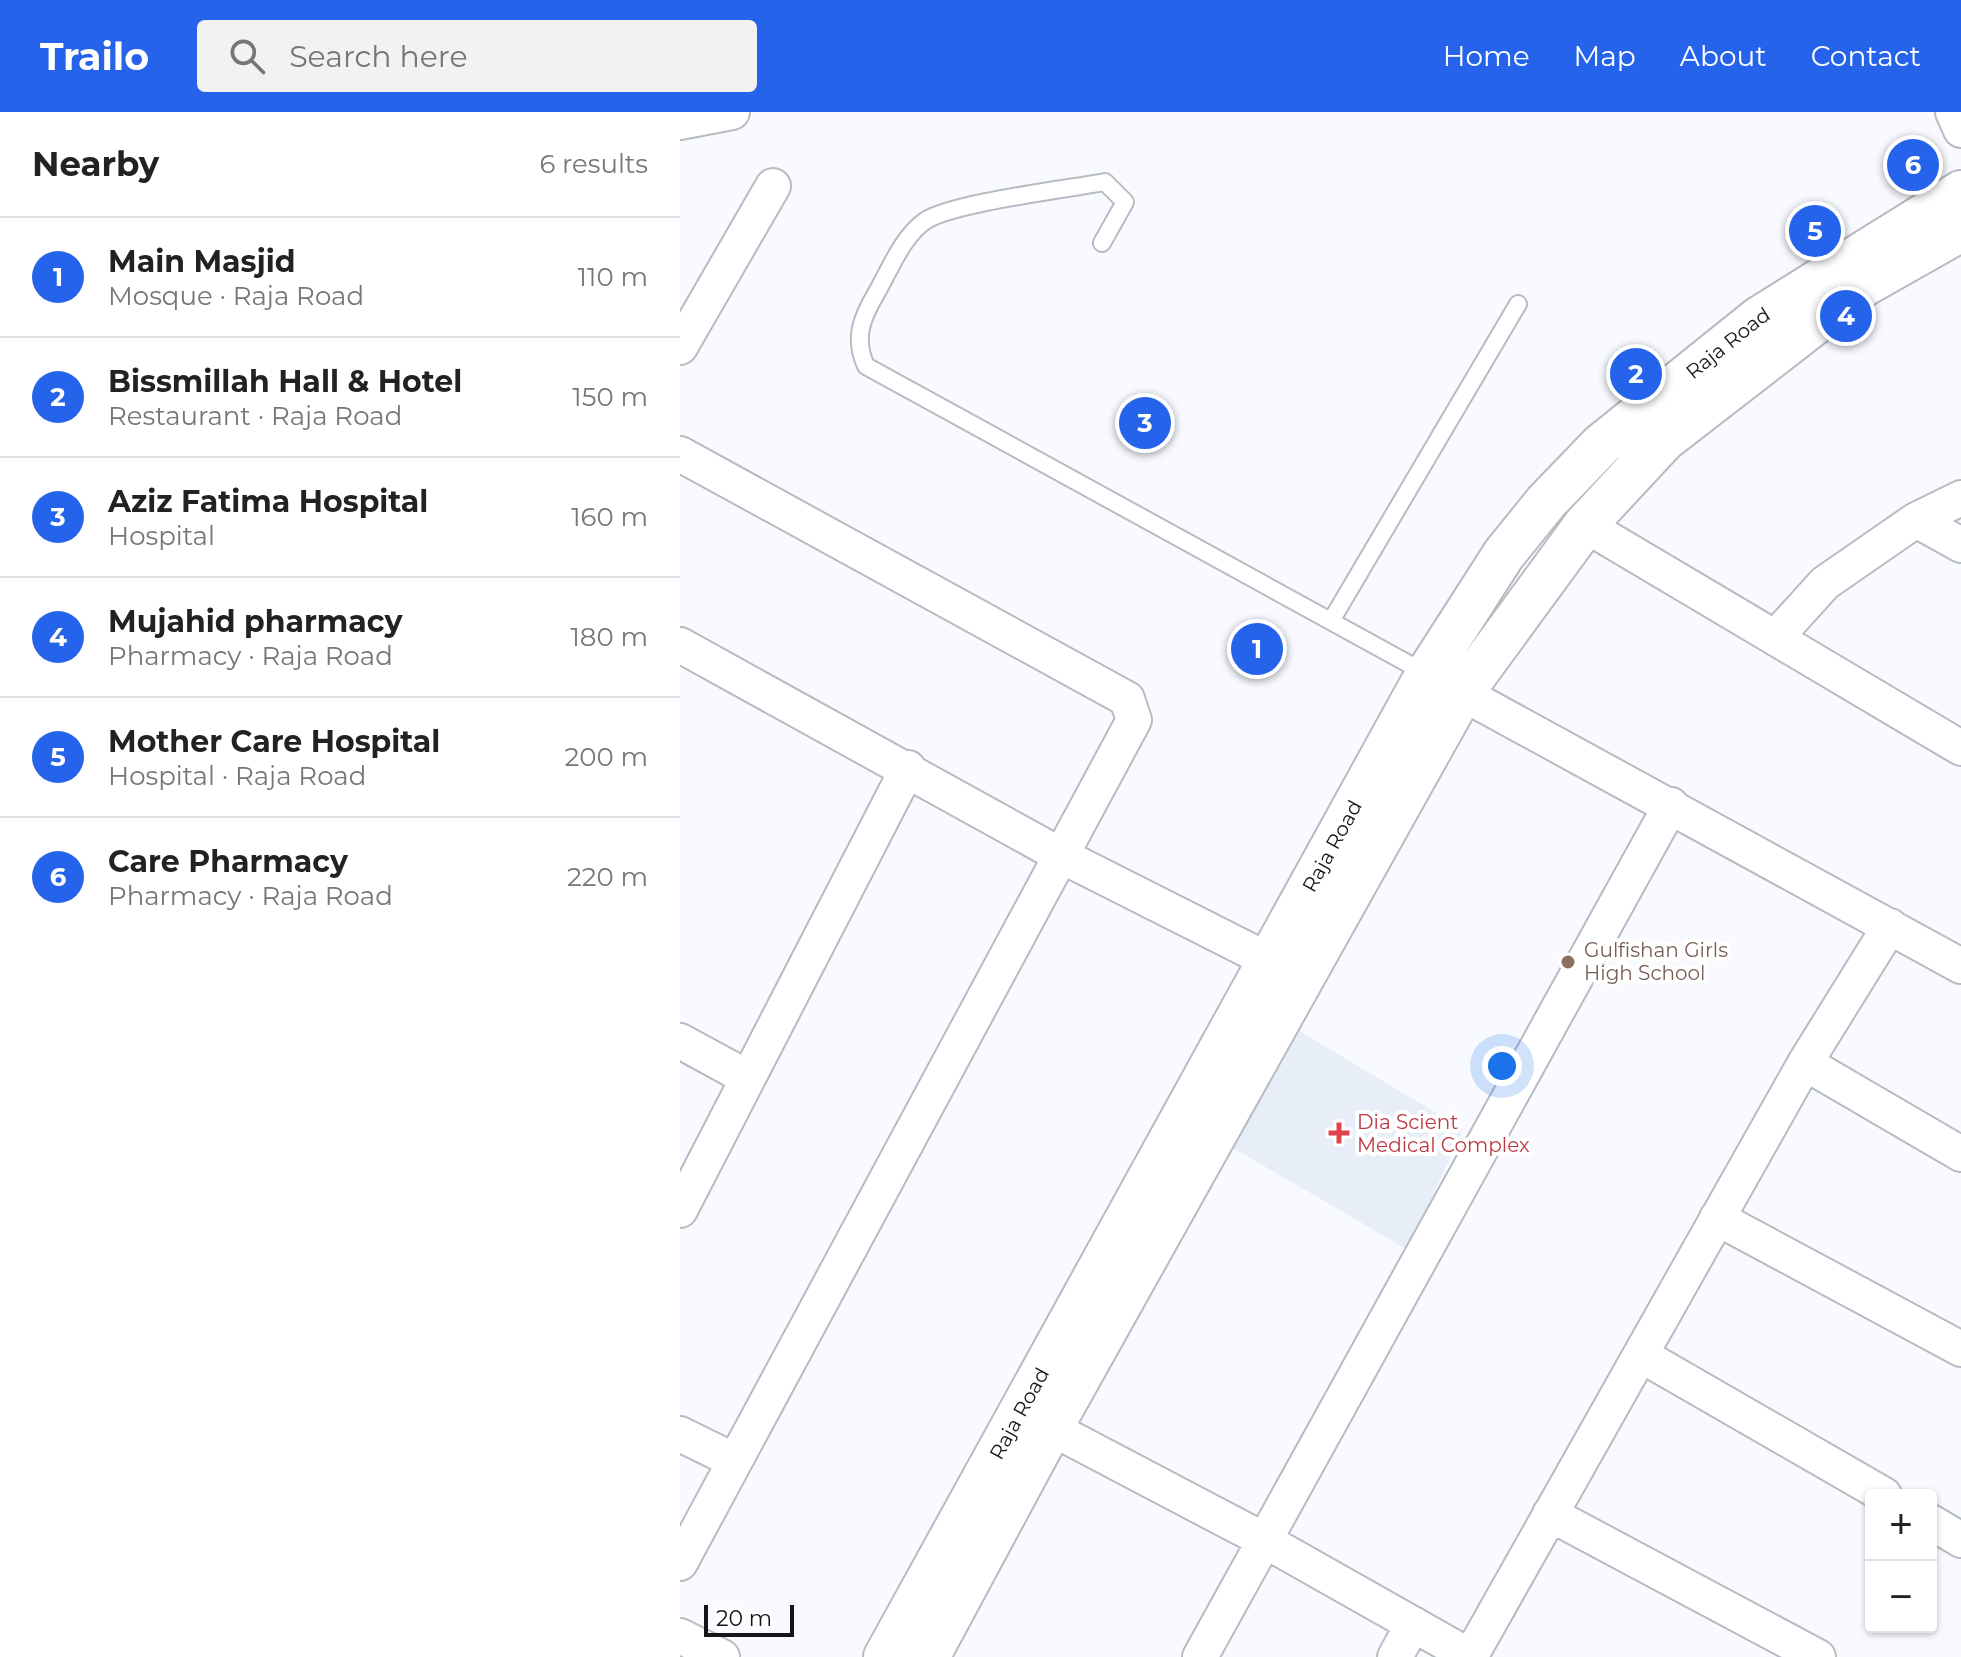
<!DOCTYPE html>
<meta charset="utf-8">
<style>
:root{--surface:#fff;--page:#f2f2f2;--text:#222;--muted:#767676;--line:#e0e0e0;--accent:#2563eb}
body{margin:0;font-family:Montserrat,sans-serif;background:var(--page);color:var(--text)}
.controls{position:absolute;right:24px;bottom:24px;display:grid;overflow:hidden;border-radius:8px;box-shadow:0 2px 6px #0004}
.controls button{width:72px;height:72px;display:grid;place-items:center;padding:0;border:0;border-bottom:2px solid var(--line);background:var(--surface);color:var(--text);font:40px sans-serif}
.scale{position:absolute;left:24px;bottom:20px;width:90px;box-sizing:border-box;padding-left:8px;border:4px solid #141517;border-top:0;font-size:22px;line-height:28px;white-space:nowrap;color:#141517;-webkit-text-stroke:6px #fff;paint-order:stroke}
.you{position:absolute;left:822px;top:954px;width:28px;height:28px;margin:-20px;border:6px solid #fff;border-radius:50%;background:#1a73e8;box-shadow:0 0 0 12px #1a73e833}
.badge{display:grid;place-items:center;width:52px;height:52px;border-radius:50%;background:var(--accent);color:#fff;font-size:26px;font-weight:700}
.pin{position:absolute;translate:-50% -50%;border:4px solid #fff;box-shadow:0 2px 8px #0006}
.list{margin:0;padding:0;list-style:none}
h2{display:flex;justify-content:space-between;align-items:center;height:104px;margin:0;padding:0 32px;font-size:34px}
h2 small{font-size:26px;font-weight:400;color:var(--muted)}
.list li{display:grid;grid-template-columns:52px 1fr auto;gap:24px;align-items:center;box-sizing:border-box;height:120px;padding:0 32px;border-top:2px solid var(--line)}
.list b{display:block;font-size:30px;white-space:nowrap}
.list p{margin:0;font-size:26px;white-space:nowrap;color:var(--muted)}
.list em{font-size:26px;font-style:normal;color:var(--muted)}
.icon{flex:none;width:44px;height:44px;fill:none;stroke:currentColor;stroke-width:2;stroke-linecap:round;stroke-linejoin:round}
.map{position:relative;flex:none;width:1281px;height:1545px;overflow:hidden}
header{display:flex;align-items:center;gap:48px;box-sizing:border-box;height:112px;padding:0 40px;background:var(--accent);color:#fff}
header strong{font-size:38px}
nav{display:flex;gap:44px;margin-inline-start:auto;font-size:28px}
.search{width:560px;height:72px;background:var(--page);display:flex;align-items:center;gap:20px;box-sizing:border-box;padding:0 28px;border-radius:8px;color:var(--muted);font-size:30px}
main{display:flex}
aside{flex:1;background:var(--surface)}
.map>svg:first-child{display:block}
.built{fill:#e8eef8}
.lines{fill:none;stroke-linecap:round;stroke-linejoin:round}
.service-casing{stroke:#b7bbc2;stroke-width:20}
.minor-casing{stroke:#b7bbc2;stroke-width:38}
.tertiary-casing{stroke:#b7bbc2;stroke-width:46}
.service{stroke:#fff;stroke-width:16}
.minor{stroke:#fff;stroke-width:34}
.tertiary{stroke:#fff;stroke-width:42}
.education-dot{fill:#8d6e63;stroke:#fff;stroke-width:3}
.health-dot{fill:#e0444e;stroke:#fff;stroke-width:3}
.labels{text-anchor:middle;stroke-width:8;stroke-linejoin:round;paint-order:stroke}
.street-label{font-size:20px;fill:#141517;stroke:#fff}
.education-label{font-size:20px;fill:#785e54;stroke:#fff;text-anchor:start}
.health-label{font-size:20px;fill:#be3a42;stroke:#fff;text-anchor:start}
</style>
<header>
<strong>Trailo</strong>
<div class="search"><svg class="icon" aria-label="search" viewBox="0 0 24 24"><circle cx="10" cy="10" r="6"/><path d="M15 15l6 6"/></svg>Search here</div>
<nav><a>Home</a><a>Map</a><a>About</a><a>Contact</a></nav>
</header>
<main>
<aside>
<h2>Nearby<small>6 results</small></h2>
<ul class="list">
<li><span class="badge">1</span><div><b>Main Masjid</b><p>Mosque · Raja Road</p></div><em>110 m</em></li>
<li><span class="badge">2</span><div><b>Bissmillah Hall &amp; Hotel</b><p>Restaurant · Raja Road</p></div><em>150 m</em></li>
<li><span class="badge">3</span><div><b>Aziz Fatima Hospital</b><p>Hospital</p></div><em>160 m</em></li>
<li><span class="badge">4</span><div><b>Mujahid pharmacy</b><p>Pharmacy · Raja Road</p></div><em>180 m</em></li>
<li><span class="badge">5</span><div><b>Mother Care Hospital</b><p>Hospital · Raja Road</p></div><em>200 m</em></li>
<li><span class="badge">6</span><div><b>Care Pharmacy</b><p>Pharmacy · Raja Road</p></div><em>220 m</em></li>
</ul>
</aside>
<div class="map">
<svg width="1281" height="1545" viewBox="0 0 1281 1545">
<rect width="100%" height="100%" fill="#f8faff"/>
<path class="built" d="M600,907L783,1017L728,1138L534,1025Z"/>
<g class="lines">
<g class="service-casing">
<path id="service" d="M422,131L445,90L425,70C388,77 271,91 245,109C223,124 210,157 197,180C182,205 173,226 186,254L747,562
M651,509L838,192"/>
</g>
<g class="minor-casing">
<path id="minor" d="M1273,0L1281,18
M0,10L52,0
M0,235L93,74
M0,342L447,587L454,608L0,1451
M1281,386L1236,408L1281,433
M905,413L1281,636
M1095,526L1145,471L1236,408
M0,533L380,743L590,849
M782,581L1281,854
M0,929L68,966
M1125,951L1281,1042
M0,1098L228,656
M1037,1106L1281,1237
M961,1243L1204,1383
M371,1316L584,1428L791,1545
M0,1322L55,1349
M870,1402L1138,1545
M1251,1410L1281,1428
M0,1524L42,1545
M520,1545L991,693
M715,1545L733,1512
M790,1545L1125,951L1210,814"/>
</g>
<g class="tertiary-casing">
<g id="tertiary">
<path id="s1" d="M205,1545L747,562L824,442L866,390L921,333L1079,206L1281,80"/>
<path d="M248,1545L371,1316L782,581L905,413L984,328L1184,173L1281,118"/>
</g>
</g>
<use href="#service" class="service"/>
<use href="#minor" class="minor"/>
<use href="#tertiary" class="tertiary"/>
</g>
<circle class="education-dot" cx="888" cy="850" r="8"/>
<path class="health-dot" d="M655 1009h8v8h8v8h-8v8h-8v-8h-8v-8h8z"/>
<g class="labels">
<g class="street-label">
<text dy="7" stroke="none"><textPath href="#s1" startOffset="1574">Raja Road</textPath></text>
<text dy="7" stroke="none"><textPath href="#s1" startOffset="926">Raja Road</textPath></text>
<text dy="7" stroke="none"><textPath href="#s1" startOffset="278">Raja Road</textPath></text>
</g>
<g class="education-label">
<text x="904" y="845">Gulfishan Girls<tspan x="904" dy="23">High School</tspan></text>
</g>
<g class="health-label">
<text x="677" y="1017">Dia Scient<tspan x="677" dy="23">Medical Complex</tspan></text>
</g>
</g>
</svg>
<div class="controls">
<button>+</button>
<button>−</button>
</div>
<div class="scale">20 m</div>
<div class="you"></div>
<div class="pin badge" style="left:577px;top:537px">1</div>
<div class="pin badge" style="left:956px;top:262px">2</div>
<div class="pin badge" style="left:465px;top:311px">3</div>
<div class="pin badge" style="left:1166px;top:204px">4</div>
<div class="pin badge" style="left:1135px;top:119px">5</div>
<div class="pin badge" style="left:1233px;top:53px">6</div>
</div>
</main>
